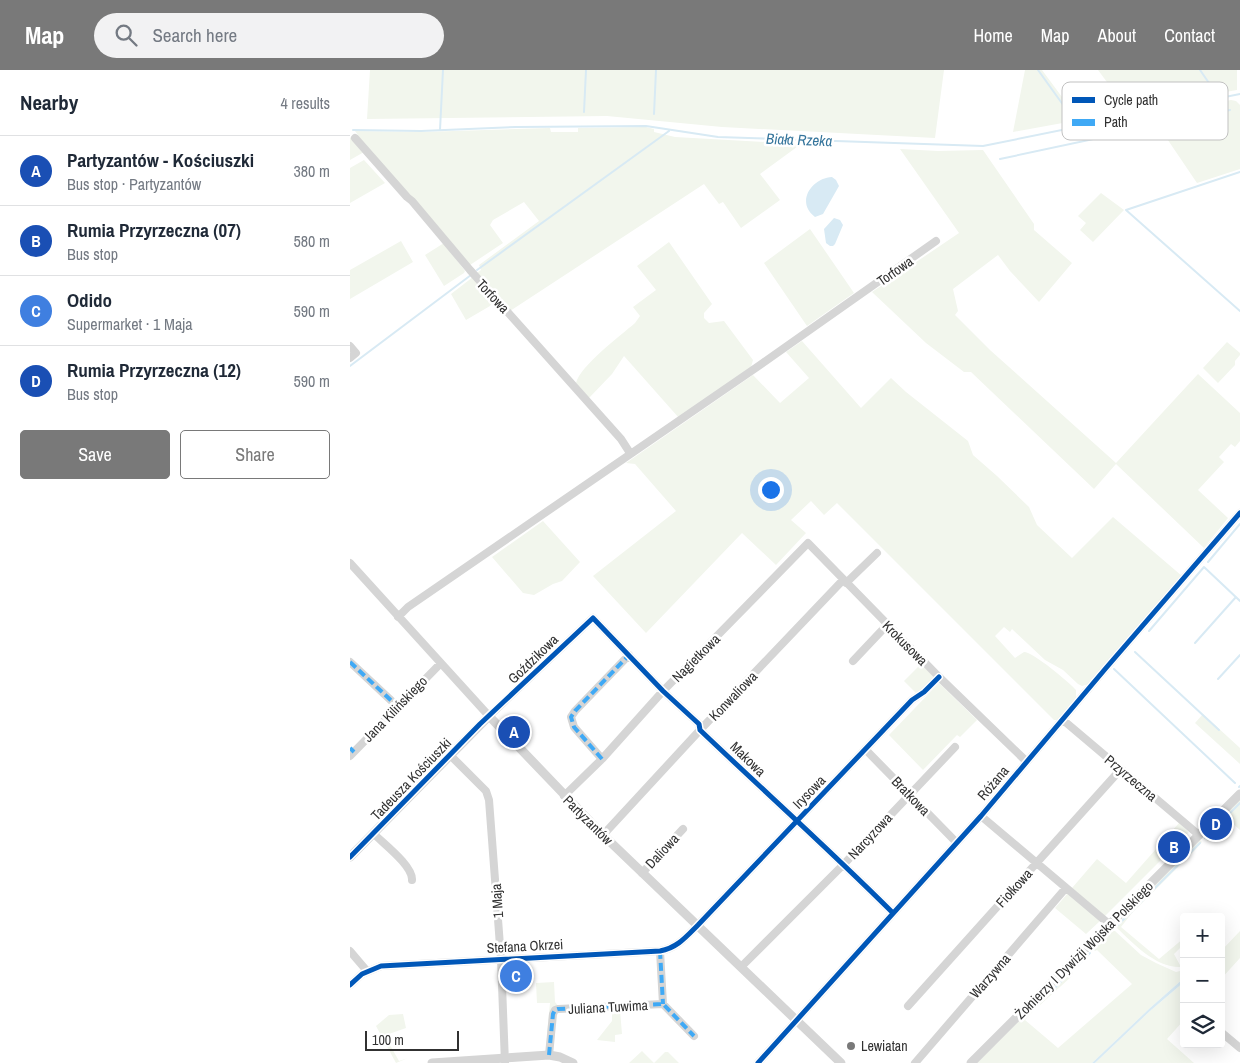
<!DOCTYPE html>
<meta charset="utf-8">
<style>
:root{--surface:#fff;--page:#f2f2f3;--text:#1f2937;--muted:#747a83;--line:#e0e1e3;--accent:#797979}
body{margin:0;font-family:"Archivo Narrow",sans-serif;background:var(--page);color:var(--text)}
.controls{position:absolute;right:15px;bottom:15px;display:grid;overflow:hidden;border-radius:5px;box-shadow:0 5px 20px #0002}
.controls button{width:45px;height:45px;display:grid;place-items:center;padding:0;border:0;border-bottom:1px solid var(--line);background:var(--surface);color:var(--text);font:25px sans-serif}
.scale{position:absolute;left:15px;bottom:12px;width:94px;box-sizing:border-box;padding-left:5px;border:2px solid #313131;border-top:0;font-size:14px;line-height:18px;white-space:nowrap;color:#313131;-webkit-text-stroke:4px #fff;paint-order:stroke}
.you{position:absolute;left:420px;top:419px;width:18px;height:18px;margin:-12px;border:4px solid #fff;border-radius:50%;background:#1a73e8;box-shadow:0 0 0 8px #1a73e833}
.badge{display:grid;place-items:center;width:32px;height:32px;border-radius:50%;background:var(--accent);color:#fff;font-size:16px;font-weight:700}
.pin{position:absolute;translate:-50% -50%;border:2px solid #fff;box-shadow:0 1px 5px #0006}
.list{margin:0;padding:0;list-style:none}
h2{display:flex;justify-content:space-between;align-items:center;height:65px;margin:0;padding:0 20px;font-size:21px}
h2 small{font-size:16px;font-weight:400;color:var(--muted)}
.list li{display:grid;grid-template-columns:32px 1fr auto;gap:15px;align-items:center;box-sizing:border-box;height:70px;padding:0 20px;border-top:1px solid var(--line)}
.list b{display:block;font-size:19px;white-space:nowrap}
.list p{margin:0;font-size:16px;white-space:nowrap;color:var(--muted)}
.list em{font-size:16px;font-style:normal;color:var(--muted)}
.actions{display:flex;gap:10px;padding:15px 20px}
.actions a{flex:1;padding:11px 0;border:1px solid var(--accent);border-radius:5px;text-align:center;font-size:18px;color:var(--accent)}
.actions .main{background:var(--accent);color:#fff}
.icon{flex:none;width:28px;height:28px;fill:none;stroke:currentColor;stroke-width:2;stroke-linecap:round;stroke-linejoin:round}
.map{position:relative;flex:none;width:890px;height:993px;overflow:hidden}
header{display:flex;align-items:center;gap:30px;box-sizing:border-box;height:70px;padding:0 25px;background:var(--accent);color:#fff}
header strong{font-size:24px}
nav{display:flex;gap:28px;margin-inline-start:auto;font-size:18px}
.search{width:350px;height:45px;background:var(--page);display:flex;align-items:center;gap:12px;box-sizing:border-box;padding:0 18px;border-radius:28px;color:var(--muted);font-size:19px}
main{display:flex}
aside{flex:1;background:var(--surface)}
.map>svg:first-child{display:block}
.green{fill:#f2f6ed}
.water{fill:#d8eaf4}
.lines{fill:none;stroke-linecap:round;stroke-linejoin:round}
.stream{stroke:#d8eaf4;stroke-width:2}
.minor{stroke:#d5d5d5;stroke-width:8}
.tertiary{stroke:#d5d5d5;stroke-width:9}
.quiet{stroke:#3fa9f5;stroke-width:4;stroke-dasharray:8 4;stroke-linecap:butt}
.cycleway-casing{stroke:#fff;stroke-width:8}
.cycleway{stroke:#0057b8;stroke-width:5}
.poi-dot{fill:#797979;stroke:#fff;stroke-width:2}
.labels{text-anchor:middle;stroke-width:5;stroke-linejoin:round;paint-order:stroke}
.street-label{font-size:14px;fill:#313131;stroke:#fff}
.poi-label{font-size:14px;fill:#313131;stroke:#fff;text-anchor:start}
.water-label{font-size:15px;font-style:italic;fill:#35759c;stroke:#fff}
.key{fill:#fff;stroke:#c1c1c1;stroke-width:1}
.key-label{font-size:14px;fill:#313131}
</style>
<header>
<strong>Map</strong>
<div class="search"><svg class="icon" aria-label="search" viewBox="0 0 24 24"><circle cx="10" cy="10" r="6"/><path d="M15 15l6 6"/></svg>Search here</div>
<nav><a>Home</a><a>Map</a><a>About</a><a>Contact</a></nav>
</header>
<main>
<aside>
<h2>Nearby<small>4 results</small></h2>
<ul class="list">
<li><span class="badge" style="background:#1a4fb4">A</span><div><b>Partyzantów - Kościuszki</b><p>Bus stop · Partyzantów</p></div><em>380 m</em></li>
<li><span class="badge" style="background:#1a4fb4">B</span><div><b>Rumia Przyrzeczna (07)</b><p>Bus stop</p></div><em>580 m</em></li>
<li><span class="badge" style="background:#3f7fe0">C</span><div><b>Odido</b><p>Supermarket · 1 Maja</p></div><em>590 m</em></li>
<li><span class="badge" style="background:#1a4fb4">D</span><div><b>Rumia Przyrzeczna (12)</b><p>Bus stop</p></div><em>590 m</em></li>
</ul>
<div class="actions"><a class="main">Save</a><a>Share</a></div>
</aside>
<div class="map">
<svg width="890" height="993" viewBox="0 0 890 993">
<rect width="100%" height="100%" fill="#fff"/>
<path class="green" d="M20,0H594L585,68L372,57L257,46L17,49Z
M675,0H692L729,50L663,62Z
M748,0H887V20L777,39Z
M881,30L886,31L890,35V99L847,113L805,51L795,47Z
M296,57L304,59V62L325,67L451,74L410,104L430,130L391,158L373,132L369,134L354,114L160,241L127,203L131,200L129,195L189,151L174,132L143,150L140,155L153,173L120,195L18,79L5,61L72,62L200,58L201,62H228V58Z
M0,67L14,82L0,90Z
M550,79L588,81L633,80L684,154V160L722,193L689,232L660,201L648,185L603,219L608,241L605,245L640,280L766,393L848,304L890,343V371L885,377L881,374L869,387L874,392L848,420L878,448L854,478L766,394L744,419L621,302H614L576,273L522,222L609,163Z
M14,90L35,113L0,133V98Z
M751,123L774,140L743,172L730,160L736,153L728,146Z
M460,159L504,223L457,256L414,193Z
M51,171L63,192L0,229V200Z
M319,172L362,234L354,243V248L359,253L374,251L403,290L401,297L329,348L274,286L262,304L239,328L226,313C230,296 270,266 285,253L290,246L283,237L306,220L287,196Z
M94,173L115,201L114,203L94,216L75,185Z
M123,207L143,231L140,236L116,250L101,224Z
M452,271L511,338L541,308L556,322L618,371L623,385L647,406L679,437L687,455L722,488L763,447L832,506L739,614L732,616L728,614L713,600L695,590L662,559L660,562L654,557L645,566L665,588L674,582C683,582 719,612 726,620V628L708,650H704L487,433L474,445L461,431L441,450L456,463L426,495L392,463L296,563L243,506L326,441L285,394L276,393L403,305L430,333L459,308L436,282Z
M877,272L890,283V285L885,291V295L868,313L853,298Z
M193,451L230,492L212,511L203,514L184,525L173,523L142,487Z
M571,594L584,607L567,624L554,611Z
M589,613L627,650L610,667L607,665L573,700L539,665Z
M853,644L890,678V694L845,653Z
M890,729V760L881,752L862,771H858L854,768L868,754L866,752Z
M829,753L839,762L754,847L722,818L747,789L776,813Z
M850,770L852,772L845,780L782,843L771,857L809,889L834,868V871L830,876V878L824,884L831,897C806,898 784,874 767,858L766,853Z
M718,823L750,851L736,864L705,838Z
M758,860L765,861L791,885L806,893L826,902L834,900V908L800,938L742,993H627L685,935L687,937L675,950L708,978L782,914L747,880L745,881L741,878Z
M890,861V888L871,909V881Z
M719,899L723,903L721,907L690,935L688,931Z
M204,912L205,932L209,937L197,964L200,933H187L186,913Z
M834,912V950L817,969L844,993H745L800,941Z
M270,940L272,964L265,965V972L247,970L262,951V941Z
M53,944L56,958L36,965V968L49,991L58,988L46,993L26,956L39,945Z
M292,981L304,993L315,982H318L329,993H279Z"/>
<path class="water" d="M482,107L486,110L489,116L473,144L465,147C445,132 462,108 482,107Z
M484,148L490,150L493,155L485,174L483,176H480L476,173L474,159Z
M834,908V912L800,941L745,993H742L800,938Z"/>
<g class="lines">
<path class="stream" d="M688,0L729,57
M850,0L870,29
M234,42L236,0
M304,44L306,0
M3,60L71,61L166,57L296,56L368,67L633,76L890,24
M90,60L93,0
M650,89L880,40
M890,102L776,140L890,241
M127,200L319,61
M0,296L121,205
M858,492L890,454
M799,561L854,497L890,531
M845,573L886,527
M785,582L869,660
M764,599L885,713
M868,609L890,585
M889,717L890,716
M855,768L890,733
M768,855L850,773
M743,879L755,868
M727,896L740,883
M700,923L720,902"/>
<path class="minor" d="M5,68L57,127L62,131L120,200L271,369L280,383
M0,276L6,283L0,288
M0,493L139,646L243,548L313,621L349,654L350,660C414,721 480,780 543,843
M496,513L527,483
M48,547L58,537L410,295L586,171
M503,591L537,555
M0,592L47,636
M713,650L849,765
M515,679L606,772
M100,685L136,721L139,730L151,889L155,993
M0,686L91,593
M252,689L224,657L221,647L225,641L279,585
M214,726L252,689L313,621L458,473L589,607L676,691
M631,746L759,854
M24,764C34,774 63,796 62,810
M253,765L350,660L493,510
M292,803L333,759
M0,881L17,901
M310,881L313,934
M391,897L494,794L605,677
M0,915L12,904L31,896L310,881C327,878 336,867 348,855L562,630L574,622L589,607
M558,936L771,699
M871,962L890,978
M199,985L203,944L205,940L208,939L313,934L344,966
M408,993L631,746L756,598L890,443
M565,993L715,819"/>
<path class="tertiary" d="M0,787L139,646L253,765L491,993
M82,993L199,985L210,987L223,993
M621,993L890,724"/>
<path class="quiet" d="M0,592L47,636
M0,678L4,682
M252,689L224,657L221,647L225,641L279,585
M310,881L313,934
M199,985L203,944L205,940L208,939L313,934L344,966"/>
<g class="cycleway-casing">
<path id="cycleway" d="M0,787L130,654L243,548L313,621L349,654L350,660C414,721 480,780 543,843
M0,915L12,904L31,896L310,881C327,878 336,867 348,855L562,630L574,622L589,607
M408,993L631,746L756,598L890,443"/>
</g>
<use href="#cycleway" class="cycleway"/>
</g>
<circle class="poi-dot" cx="501" cy="976" r="5"/>
<g class="labels">
<g class="street-label">
<text transform="translate(545 201) rotate(-35)" y="5">Torfowa</text>
<text transform="translate(143 226) rotate(47)" y="5">Torfowa</text>
<text transform="translate(555 573) rotate(45)" y="5">Krokusowa</text>
<text transform="translate(346 588) rotate(-45)" y="5">Nagietkowa</text>
<text transform="translate(183 589) rotate(-44)" y="5">Goździkowa</text>
<text transform="translate(383 626) rotate(-46)" y="5">Konwaliowa</text>
<text transform="translate(45 639) rotate(-46)" y="5">Jana Kilińskiego</text>
<text transform="translate(398 689) rotate(44)" y="5">Makowa</text>
<text transform="translate(781 708) rotate(40)" y="5">Przyrzeczna</text>
<text transform="translate(61 709) rotate(-46)" y="5">Tadeusza Kościuszki</text>
<text transform="translate(643 713) rotate(-50)" y="5">Różana</text>
<text transform="translate(459 722) rotate(-46)" y="5">Irysowa</text>
<text transform="translate(561 726) rotate(46)" y="5">Bratkowa</text>
<text transform="translate(238 750) rotate(45)" y="5">Partyzantów</text>
<text transform="translate(520 766) rotate(-47)" y="5">Narcyzowa</text>
<text transform="translate(312 781) rotate(-47)" y="5">Daliowa</text>
<text transform="translate(664 818) rotate(-48)" y="5">Fiołkowa</text>
<text transform="translate(147 831) rotate(-94)" y="5">1 Maja</text>
<text transform="translate(175 876) rotate(-3)" y="5">Stefana Okrzei</text>
<text transform="translate(734 880) rotate(-45)" y="5">Żołnierzy I Dywizji Wojska Polskiego</text>
<text transform="translate(640 906) rotate(-49)" y="5">Warzywna</text>
<text transform="translate(258 937) rotate(-3)" y="5">Juliana Tuwima</text>
</g>
<g class="poi-label">
<text x="511" y="981">Lewiatan</text>
</g>
<g class="water-label">
<text transform="translate(449 70) rotate(2)" y="5">Biała Rzeka</text>
</g>
</g>
<rect x="712" y="12" width="166" height="58" rx="8" class="key"/>
<rect x="722" y="27" width="23" height="6" fill="#0057b8"/>
<rect x="722" y="49" width="23" height="7" fill="#3fa9f5"/>
<g class="key-label">
<text x="754" y="35">Cycle path</text>
<text x="754" y="57">Path</text>
</g>
</svg>
<div class="controls">
<button>+</button>
<button>−</button>
<button><svg class="icon" aria-label="layers" viewBox="0 0 24 24"><path d="M12 4l9 5-9 5-9-5zM3 14l9 5 9-5"/></svg></button>
</div>
<div class="scale">100 m</div>
<div class="you"></div>
<div class="pin badge" style="left:164px;top:662px;background:#1a4fb4">A</div>
<div class="pin badge" style="left:824px;top:777px;background:#1a4fb4">B</div>
<div class="pin badge" style="left:166px;top:906px;background:#3f7fe0">C</div>
<div class="pin badge" style="left:866px;top:754px;background:#1a4fb4">D</div>
</div>
</main>
